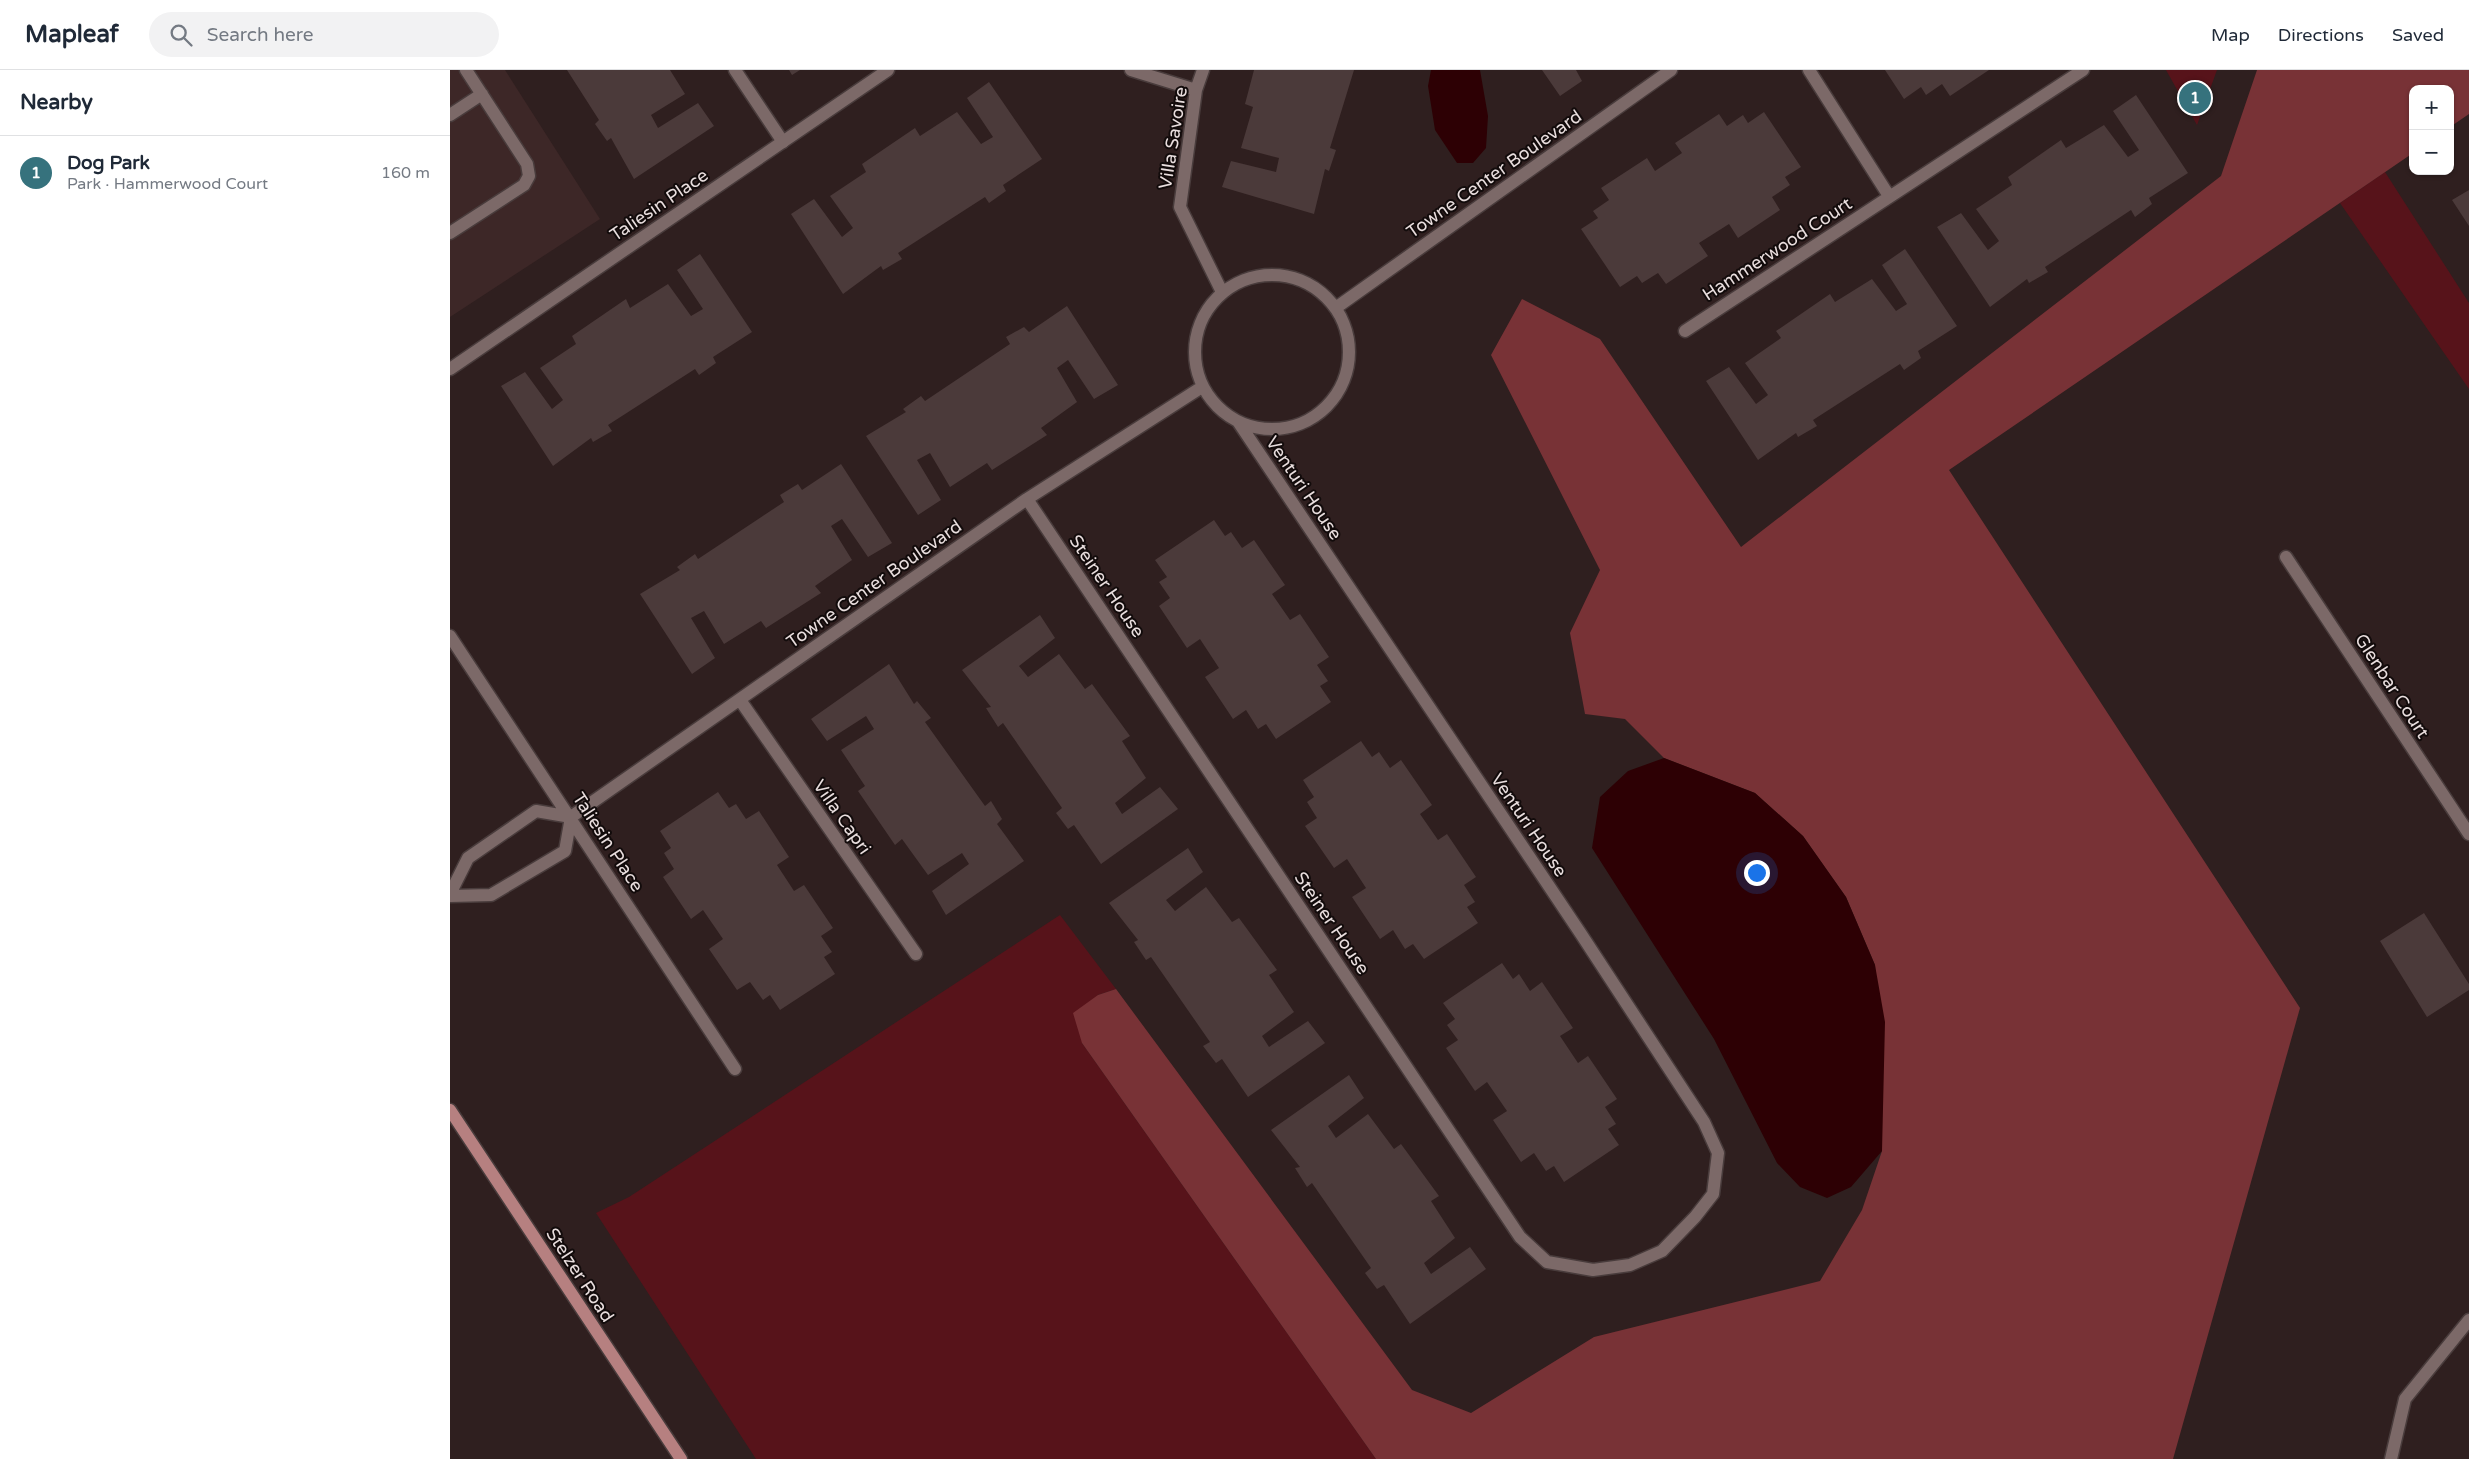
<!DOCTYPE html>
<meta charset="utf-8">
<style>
:root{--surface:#fff;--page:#f2f2f3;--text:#1f2937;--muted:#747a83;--line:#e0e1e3;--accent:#36727d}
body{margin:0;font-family:"Varela Round",sans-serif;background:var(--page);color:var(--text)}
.controls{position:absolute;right:15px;top:15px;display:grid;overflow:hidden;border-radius:10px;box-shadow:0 1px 4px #0004}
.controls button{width:45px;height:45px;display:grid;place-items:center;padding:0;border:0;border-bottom:1px solid var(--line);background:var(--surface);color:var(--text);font:25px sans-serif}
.you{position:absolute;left:1306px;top:802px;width:18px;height:18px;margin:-12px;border:4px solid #fff;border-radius:50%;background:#1a73e8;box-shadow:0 0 0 8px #1a73e833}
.badge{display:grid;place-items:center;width:32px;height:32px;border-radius:50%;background:var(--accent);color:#fff;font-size:16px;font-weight:700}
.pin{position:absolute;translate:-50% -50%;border:2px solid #fff;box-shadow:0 1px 5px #0006}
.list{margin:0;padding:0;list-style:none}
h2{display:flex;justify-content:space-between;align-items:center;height:65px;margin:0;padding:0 20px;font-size:21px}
h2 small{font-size:16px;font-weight:400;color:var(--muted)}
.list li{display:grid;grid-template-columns:32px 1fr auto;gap:15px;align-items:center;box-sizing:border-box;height:75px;padding:0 20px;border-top:1px solid var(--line)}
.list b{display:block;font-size:19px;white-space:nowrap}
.list p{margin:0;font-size:16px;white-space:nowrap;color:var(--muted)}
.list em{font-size:16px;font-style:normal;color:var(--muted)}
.icon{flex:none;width:28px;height:28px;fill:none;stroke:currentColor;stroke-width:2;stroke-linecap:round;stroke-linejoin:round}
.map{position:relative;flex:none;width:2019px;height:1389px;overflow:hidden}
header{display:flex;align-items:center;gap:30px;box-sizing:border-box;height:70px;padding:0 25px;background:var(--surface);border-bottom:1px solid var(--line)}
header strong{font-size:24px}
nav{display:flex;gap:28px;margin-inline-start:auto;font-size:18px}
.search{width:350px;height:45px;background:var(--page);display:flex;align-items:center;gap:12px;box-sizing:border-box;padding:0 18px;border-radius:28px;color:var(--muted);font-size:19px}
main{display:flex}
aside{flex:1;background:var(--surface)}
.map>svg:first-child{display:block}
.built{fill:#3d2727}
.green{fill:#57131a}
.forest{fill:#783236}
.water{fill:#2d0004}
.building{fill:#4b3a3a}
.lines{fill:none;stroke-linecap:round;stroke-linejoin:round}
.service-casing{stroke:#493c3c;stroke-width:15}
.minor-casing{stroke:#493c3c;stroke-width:15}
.primary-casing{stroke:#493c3c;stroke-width:15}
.service{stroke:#7c6968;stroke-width:12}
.minor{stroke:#7c6968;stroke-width:12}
.primary{stroke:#b68080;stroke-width:12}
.labels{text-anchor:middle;stroke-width:4;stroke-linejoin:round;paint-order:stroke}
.street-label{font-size:18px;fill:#e9dede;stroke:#120b0b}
</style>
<header>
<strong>Mapleaf</strong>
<div class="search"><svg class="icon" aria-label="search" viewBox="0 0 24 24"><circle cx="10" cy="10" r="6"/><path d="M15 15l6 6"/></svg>Search here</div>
<nav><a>Map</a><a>Directions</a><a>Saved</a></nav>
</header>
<main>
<aside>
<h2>Nearby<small></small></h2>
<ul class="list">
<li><span class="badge">1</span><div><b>Dog Park</b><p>Park · Hammerwood Court</p></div><em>160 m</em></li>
</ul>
</aside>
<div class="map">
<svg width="2019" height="1389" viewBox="0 0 2019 1389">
<rect width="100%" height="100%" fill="#2f1f1f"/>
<path class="built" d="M0,0H55L150,149L0,247Z"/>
<path class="green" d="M1716,0H1767L1747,55Z
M1935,102L2019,233V319L1890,133Z
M610,845L666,919L648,925L632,973L926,1389H306L146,1143L179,1127Z"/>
<path class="forest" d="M1807,0H2019V44L2000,57V19H1963V83L1499,400L1850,938L1723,1389H926L632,973L623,943L648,925L666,919L962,1320L1021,1343L1144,1267L1370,1211L1412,1140L1432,1081L1425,895L1396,827L1353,766L1305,723L1214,688L1175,649L1135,644L1120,563L1150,500L1041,285L1072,229L1150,269L1291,477L1771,106Z"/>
<path class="water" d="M981,0H1030L1038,46L1036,78L1023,93H1007L985,60L978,16Z
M1214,688L1305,723L1353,766L1396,827L1425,895L1435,952L1432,1081L1401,1117L1377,1128L1350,1117L1327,1093L1264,969L1142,778L1150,727L1178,701Z"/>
<path class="building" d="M117,0H220L235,24L201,45L208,58L248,33L264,56L184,109L161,68L157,71L145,54L149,50Z
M339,0H350L342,5Z
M804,0H904L880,78L886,80L879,101L875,99L864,144L772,117L781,91L826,102L829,88L791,78L803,37L795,34Z
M1092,0H1126L1132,11L1110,26Z
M1435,0H1539L1500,26L1492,14L1476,25L1471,17L1454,29Z
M539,12L592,89L553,115L556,121L539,133L535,127L448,183L452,189L433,200L431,196L393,224L341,144L364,129L392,167L403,158L380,126L416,102L412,94L465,58L470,66L507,42L531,74L543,67L517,28Z
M1686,25L1738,103L1699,128L1702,134L1685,147L1681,140L1595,197L1598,202L1579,213L1577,209L1540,237L1487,157L1511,143L1538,180L1549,171L1526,139L1562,115L1558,107L1611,70L1616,78L1654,55L1678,87L1689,80L1663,41Z
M1314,42L1351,97L1335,107L1340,115L1322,127L1330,140L1288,168L1279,154L1249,173L1258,186L1216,214L1208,203L1192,213L1187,206L1170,217L1131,159L1148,148L1143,141L1159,130L1151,118L1197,88L1205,101L1232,83L1225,73L1269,44L1277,56L1293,45L1298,53Z
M2019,120V156L2002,130Z
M1455,179L1507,256L1468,281L1471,288L1454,300L1450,294L1363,350L1367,356L1348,367L1346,363L1308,390L1256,311L1279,297L1306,334L1318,325L1295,293L1331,268L1326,261L1380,224L1385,232L1422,209L1446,241L1457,234L1432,195Z
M250,184L302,262L263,287L266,293L249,305L245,299L158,355L162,361L143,372L141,368L103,396L51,316L75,302L102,339L113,330L90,298L126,274L122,266L176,229L180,238L218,214L241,246L253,239L227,200Z
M617,236L668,315L644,329L618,290L607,298L627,332L591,358L597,365L542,400L537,393L500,417L480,383L467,390L491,430L468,445L416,366L456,342L453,339L471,326L475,331L560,274L556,267L574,257L579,262Z
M391,394L442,473L418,487L392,449L381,456L402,490L365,516L371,523L316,558L311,551L274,574L254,541L241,548L265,588L242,604L190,524L230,500L227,497L245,484L248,489L334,432L330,425L348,414L352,420Z
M764,450L775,466L781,462L792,478L804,470L835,515L822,524L840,550L850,544L879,587L867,595L878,611L870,616L881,632L826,669L816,654L808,659L796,640L783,649L755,607L769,598L750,569L737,578L709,536L720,528L709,512L717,507L705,490Z
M590,545L605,568L569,596L578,607L609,584L635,619L642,614L680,666L672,671L696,708L665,733L672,744L710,717L728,739L651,794L624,755L618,759L606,743L612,738L553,653L548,657L536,638L541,637L512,600Z
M439,594L464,634L467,631L481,648L475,652L535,736L541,731L552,749L547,754L574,791L496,845L482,821L519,794L512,783L478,805L452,769L445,775L408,721L415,716L391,680L424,659L416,646L377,671L361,649Z
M911,671L922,687L929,682L940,698L951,690L982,735L970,744L988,770L997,764L1026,807L1014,815L1025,832L1017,837L1028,853L974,889L963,874L955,879L943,860L930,869L902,827L916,818L897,789L884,798L855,756L867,748L857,732L864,727L853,710Z
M268,722L279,738L286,734L296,749L309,741L339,787L327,795L344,821L354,815L383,858L371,866L382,882L374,887L385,904L330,940L320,925L313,930L300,912L287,920L259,879L273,869L253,840L241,849L213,807L224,799L214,783L221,778L210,761Z
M738,778L753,802L716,830L725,841L756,817L782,852L789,848L827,900L819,905L844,942L812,966L819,977L858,951L875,973L798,1027L772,989L766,993L753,976L760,972L701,887L696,890L684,872L688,870L659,833Z
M1974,843L2019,914V920L1977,947L1930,871Z
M1052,893L1063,909L1069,904L1080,921L1092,912L1123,958L1110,966L1128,993L1138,986L1167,1029L1155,1037L1166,1054L1158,1059L1169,1075L1114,1112L1104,1096L1096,1101L1084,1083L1071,1092L1043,1050L1057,1041L1037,1012L1025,1021L996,978L1008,970L997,955L1005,949L993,933Z
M899,1005L914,1028L878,1056L886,1068L918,1044L944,1079L951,1074L989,1126L981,1131L1005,1168L974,1193L981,1204L1020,1177L1036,1199L960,1254L934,1215L927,1219L915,1203L921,1198L862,1113L857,1117L845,1098L850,1097L821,1060Z"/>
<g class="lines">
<g class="service-casing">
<path id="service" d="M285,0L333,72
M0,45L32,24
M0,163L74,115L79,106L77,94L16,0"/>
</g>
<g class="minor-casing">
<path id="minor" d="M681,0L746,20
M753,0L746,20L730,137L772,222
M1359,0L1439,126
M745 282a77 77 0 1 1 154 0a77 77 0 1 1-154 0Z
M887,237L1221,0
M1235,261L1633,0
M0,299L438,0
M577,429L1070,1167L1097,1192L1143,1200L1180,1195L1212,1181L1245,1147L1263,1124L1268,1083L1254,1052L1131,864L789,353
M1836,487L2019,764
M0,566L285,999
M290,630L466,884
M0,824L18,788L86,741L121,747L577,429L752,317
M0,826L41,825L115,781L121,747
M1941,1389L1955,1329L2019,1250"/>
</g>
<g class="primary-casing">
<path id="primary" d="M0,1040L231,1389"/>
</g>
<use href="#service" class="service"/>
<use href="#minor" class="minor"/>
<use href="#primary" class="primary"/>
</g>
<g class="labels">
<g class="street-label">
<text transform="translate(723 68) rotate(-81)" y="6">Villa Savoire</text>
<text transform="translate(1044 104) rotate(-35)" y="6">Towne Center Boulevard</text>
<text transform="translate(209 135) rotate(-34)" y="6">Taliesin Place</text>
<text transform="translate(1327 179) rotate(-33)" y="6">Hammerwood Court</text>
<text transform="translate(854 418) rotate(56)" y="6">Venturi House</text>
<text transform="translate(424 514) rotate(-35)" y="6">Towne Center Boulevard</text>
<text transform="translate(657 516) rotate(56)" y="6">Steiner House</text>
<text transform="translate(1942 616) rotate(57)" y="6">Glenbar Court</text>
<text transform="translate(392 747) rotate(55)" y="6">Villa Capri</text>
<text transform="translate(1079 755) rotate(56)" y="6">Venturi House</text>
<text transform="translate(158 772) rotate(57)" y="6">Taliesin Place</text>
<text transform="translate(882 853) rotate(56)" y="6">Steiner House</text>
<text transform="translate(130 1205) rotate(57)" y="6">Stelzer Road</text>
</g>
</g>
</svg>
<div class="controls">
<button>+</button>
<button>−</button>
</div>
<div class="you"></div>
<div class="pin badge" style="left:1745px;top:28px">1</div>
</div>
</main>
